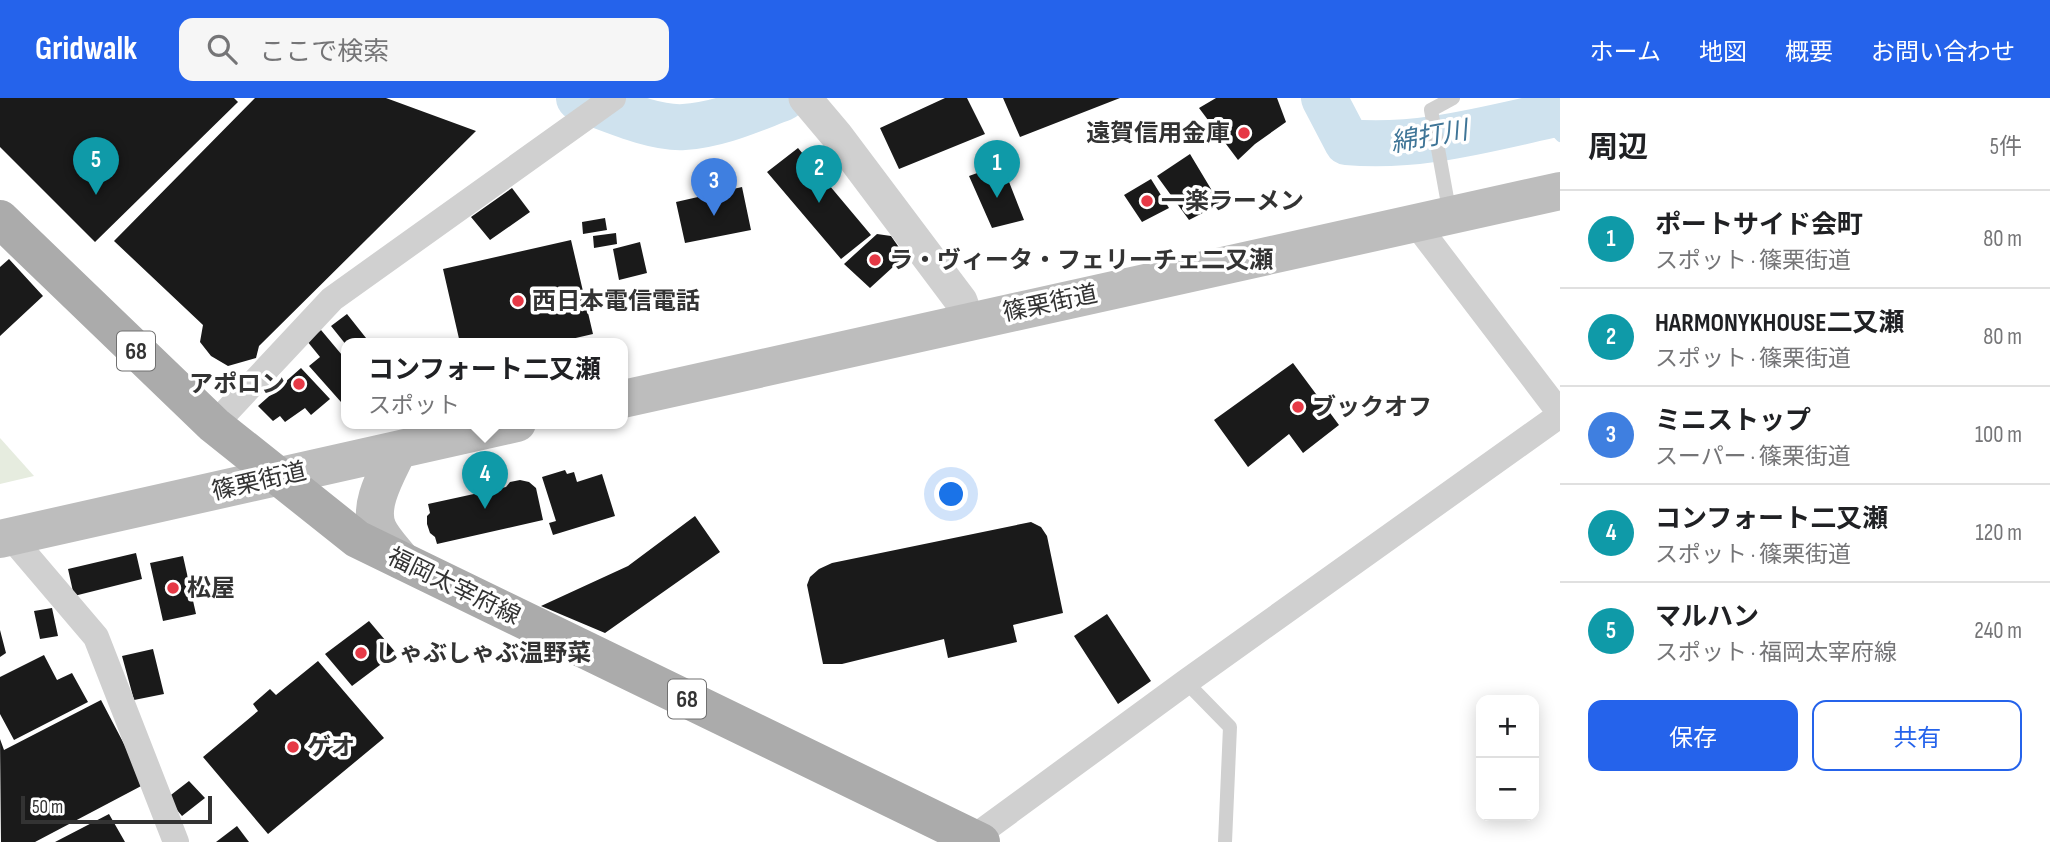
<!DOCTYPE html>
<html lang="ja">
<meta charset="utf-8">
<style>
:root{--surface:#fff;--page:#f6f6f6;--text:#202124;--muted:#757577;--line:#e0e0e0;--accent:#2563eb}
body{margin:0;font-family:"Sofia Sans Condensed","Noto Sans JP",sans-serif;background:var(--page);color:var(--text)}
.controls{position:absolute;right:21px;bottom:21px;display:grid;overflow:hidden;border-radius:14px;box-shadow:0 4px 18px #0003}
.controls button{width:63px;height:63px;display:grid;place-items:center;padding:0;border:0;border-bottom:2px solid var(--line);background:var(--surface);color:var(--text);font:35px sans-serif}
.scale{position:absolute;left:21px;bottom:18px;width:191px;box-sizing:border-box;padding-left:7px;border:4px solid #333;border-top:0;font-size:19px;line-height:24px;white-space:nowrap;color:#333;-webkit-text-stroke:5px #fff;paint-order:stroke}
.you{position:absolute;left:952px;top:397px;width:24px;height:24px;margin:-18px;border:5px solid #fff;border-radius:50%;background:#1a73e8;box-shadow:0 0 0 10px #1a73e833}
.badge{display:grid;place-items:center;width:46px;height:46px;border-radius:50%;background:var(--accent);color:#fff;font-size:23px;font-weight:700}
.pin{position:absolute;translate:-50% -58px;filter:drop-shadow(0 2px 4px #0008)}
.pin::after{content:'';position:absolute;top:37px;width:24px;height:21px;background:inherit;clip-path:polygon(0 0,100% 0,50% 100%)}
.popup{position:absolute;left:341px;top:240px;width:287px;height:91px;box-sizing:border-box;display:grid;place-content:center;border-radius:14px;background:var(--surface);filter:drop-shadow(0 2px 5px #0005);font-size:23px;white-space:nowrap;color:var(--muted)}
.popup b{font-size:26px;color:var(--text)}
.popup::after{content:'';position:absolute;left:50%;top:100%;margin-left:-14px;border:14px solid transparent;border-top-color:var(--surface)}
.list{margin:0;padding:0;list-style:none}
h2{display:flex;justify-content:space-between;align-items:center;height:91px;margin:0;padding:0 28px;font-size:30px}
h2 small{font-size:23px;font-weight:400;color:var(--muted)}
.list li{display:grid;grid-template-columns:46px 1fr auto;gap:21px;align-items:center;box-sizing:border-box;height:98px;padding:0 28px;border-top:2px solid var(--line)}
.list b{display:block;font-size:26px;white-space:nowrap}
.list p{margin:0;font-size:23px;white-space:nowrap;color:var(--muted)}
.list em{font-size:23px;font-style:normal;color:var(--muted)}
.actions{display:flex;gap:14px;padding:21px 28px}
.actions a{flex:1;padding:16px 0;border:2px solid var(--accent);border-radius:14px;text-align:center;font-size:24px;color:var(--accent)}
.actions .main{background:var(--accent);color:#fff}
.icon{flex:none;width:38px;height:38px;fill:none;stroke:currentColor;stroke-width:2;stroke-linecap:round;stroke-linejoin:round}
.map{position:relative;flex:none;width:1560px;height:744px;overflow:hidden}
header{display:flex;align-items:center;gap:42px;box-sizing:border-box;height:98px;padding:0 35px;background:var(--accent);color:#fff}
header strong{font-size:33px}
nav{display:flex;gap:38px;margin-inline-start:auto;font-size:24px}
.search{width:490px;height:63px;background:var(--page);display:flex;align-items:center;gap:18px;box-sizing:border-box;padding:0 24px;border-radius:14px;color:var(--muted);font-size:26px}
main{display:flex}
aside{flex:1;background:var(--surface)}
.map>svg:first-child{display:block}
.green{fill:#e6ecdf}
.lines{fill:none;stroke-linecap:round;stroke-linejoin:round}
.stream{stroke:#cfe2ee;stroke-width:8}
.river{stroke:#cfe2ee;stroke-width:46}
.building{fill:#1a1a1a}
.service{stroke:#d0d0d0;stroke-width:14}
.minor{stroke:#d0d0d0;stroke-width:26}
.tertiary{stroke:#d0d0d0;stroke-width:33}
.secondary{stroke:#bdbdbd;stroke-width:38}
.primary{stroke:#ababab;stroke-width:38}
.poi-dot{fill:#e63946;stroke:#fff;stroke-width:2.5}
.labels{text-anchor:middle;stroke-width:7;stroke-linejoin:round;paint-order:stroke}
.shield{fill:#fff;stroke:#707070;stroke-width:2}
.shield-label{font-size:23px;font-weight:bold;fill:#333}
.poi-label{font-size:24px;font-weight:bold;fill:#333;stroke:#fff;text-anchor:start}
.street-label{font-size:24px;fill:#333;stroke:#fff}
.water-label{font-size:26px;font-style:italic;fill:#3f7597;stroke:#fff}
</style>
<header>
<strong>Gridwalk</strong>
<div class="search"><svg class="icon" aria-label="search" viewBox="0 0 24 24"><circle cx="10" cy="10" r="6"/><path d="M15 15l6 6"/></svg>ここで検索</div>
<nav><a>ホーム</a><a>地図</a><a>概要</a><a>お問い合わせ</a></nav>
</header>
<main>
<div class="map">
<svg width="1560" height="744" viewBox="0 0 1560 744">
<rect width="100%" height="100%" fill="#fff"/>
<path class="green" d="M0,340L34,378L0,386Z"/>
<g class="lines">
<path class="stream" d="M1540,19L1560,40"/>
<path class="river" d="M579,0C608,10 653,31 684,29C719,27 751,12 783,0
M1324,0L1347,44C1418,51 1491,30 1560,15"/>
</g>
<path class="building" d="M0,0H234L238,4L95,144L0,49Z
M255,0H386L476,33L259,248L256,260L228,268L211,258L200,244L203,227L114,143Z
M945,0H967L985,36L899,71L880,30Z
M1003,0H1120L1020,39Z
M1216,0H1277L1286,24L1255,46L1238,62L1199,10Z
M798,50L871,137L841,161L767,74Z
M1190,56L1220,106L1189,122L1157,78Z
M1002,66L1024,122L992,130L969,78Z
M1151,81L1169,110L1142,124L1124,97Z
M742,89L751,132L685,145L676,104Z
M512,90L530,114L490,142L471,119Z
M605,120L607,132L583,136L582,124Z
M616,135L617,146L594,150L593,138Z
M877,136L891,138L905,158L870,190L844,166Z
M571,142L593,236L554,245H460L443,171Z
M640,144L647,175L619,182L613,151Z
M9,161L43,198L0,238V169Z
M347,216L370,245H347V248L331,228Z
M321,232L347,263V299L341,304L309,268L320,259L307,243Z
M1293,265L1339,327L1303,355L1289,336L1248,369L1214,322Z
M301,270L330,301L311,317L305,310L285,324L280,318L273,323L258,308Z
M565,372L567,376L574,374L577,384L602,376L615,418L553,437L549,425L556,423L542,379Z
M520,382L529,384L536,390L543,422L437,446L435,439L430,435L427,426V418L430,415L428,406L506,389L510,384Z
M695,418L720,454L605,535L541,508L628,468Z
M1031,424L1041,429L1047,438L1063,515L1013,527L1017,544L948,560L944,541L842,566H823L807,487L810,479L819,471L832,465Z
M136,455L142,481L74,498L68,471Z
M183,458L196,516L163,523L150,465Z
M52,510L58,538L40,541L34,513Z
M1107,516L1151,583L1118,606L1074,538Z
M369,523L396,555L352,588L325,556Z
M0,532L6,555L0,559Z
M153,551L164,596L134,602L122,558Z
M44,557L57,582L72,575L88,604L14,642L0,616V579Z
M318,563L384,640L268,736L203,659L258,613L253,606L270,591L276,597Z
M101,602L145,686L35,744H1L0,641L4,652Z
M189,683L205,700L182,718L167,700Z
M109,716L125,744H55Z
M237,728L249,744H216Z"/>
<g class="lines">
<path class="service" d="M1450,117L1431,12L1453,0
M1186,584L1230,629L1225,744"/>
<path class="minor" d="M1416,126L1560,315
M214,327L332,201L613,0
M10,438L96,539L176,744
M973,740L1186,584L1560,317"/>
<path class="tertiary" d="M805,0L837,38L961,203L968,223"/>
<path class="secondary" d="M623,301L1560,93
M398,352C388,374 367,407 378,431C383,442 394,453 401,462
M0,441L517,325"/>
<path class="primary" d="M0,121L214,327L357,441L981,744"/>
</g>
<g class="poi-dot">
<circle cx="1244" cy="35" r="7"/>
<circle cx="1147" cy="103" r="7"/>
<circle cx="875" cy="162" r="7"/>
<circle cx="518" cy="203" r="7"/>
<circle cx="299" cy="286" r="7"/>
<circle cx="1298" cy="309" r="7"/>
<circle cx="173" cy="490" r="7"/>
<circle cx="361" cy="555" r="7"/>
<circle cx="293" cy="649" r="7"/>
</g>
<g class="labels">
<g class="shield">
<rect x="117" y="233.5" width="38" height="39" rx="5"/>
<rect x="668" y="581.5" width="38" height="39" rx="5"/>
</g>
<g class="shield-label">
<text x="136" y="261">68</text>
<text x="687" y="609">68</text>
</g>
<g class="poi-label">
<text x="1230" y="43" text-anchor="end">遠賀信用金庫</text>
<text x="1161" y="111">一楽ラーメン</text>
<text x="889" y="170">ラ・ヴィータ・フェリーチェ二又瀬</text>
<text x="532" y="211">西日本電信電話</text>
<text x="285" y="294" text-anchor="end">アポロン</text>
<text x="1312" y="317">ブックオフ</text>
<text x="187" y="498">松屋</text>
<text x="375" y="563">しゃぶしゃぶ温野菜</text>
<text x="307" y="657">ゲオ</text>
</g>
<g class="street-label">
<text transform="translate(1050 205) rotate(-12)" y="8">篠栗街道</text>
<text transform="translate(259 383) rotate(-13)" y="8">篠栗街道</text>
<text transform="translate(454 488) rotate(26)" y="8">福岡太宰府線</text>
</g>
<g class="water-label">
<text transform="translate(1429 38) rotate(-10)" y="9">綿打川</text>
</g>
</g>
</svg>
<div class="controls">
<button>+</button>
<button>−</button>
</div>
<div class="scale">50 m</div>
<div class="you"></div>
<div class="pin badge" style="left:997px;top:100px;background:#0f9aa8">1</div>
<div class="pin badge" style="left:819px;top:105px;background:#0f9aa8">2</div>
<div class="pin badge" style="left:714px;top:118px;background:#3f7fe0">3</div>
<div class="pin badge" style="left:485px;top:411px;background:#0f9aa8">4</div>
<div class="popup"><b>コンフォート二又瀬</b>スポット</div>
<div class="pin badge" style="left:96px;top:97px;background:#0f9aa8">5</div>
</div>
<aside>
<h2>周辺<small>5件</small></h2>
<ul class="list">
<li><span class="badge" style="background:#0f9aa8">1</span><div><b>ポートサイド会町</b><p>スポット · 篠栗街道</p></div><em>80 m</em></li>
<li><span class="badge" style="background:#0f9aa8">2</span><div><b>HARMONYKHOUSE二又瀬</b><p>スポット · 篠栗街道</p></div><em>80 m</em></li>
<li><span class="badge" style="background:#3f7fe0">3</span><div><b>ミニストップ</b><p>スーパー · 篠栗街道</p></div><em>100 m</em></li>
<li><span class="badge" style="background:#0f9aa8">4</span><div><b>コンフォート二又瀬</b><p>スポット · 篠栗街道</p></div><em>120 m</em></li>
<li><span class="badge" style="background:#0f9aa8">5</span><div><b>マルハン</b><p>スポット · 福岡太宰府線</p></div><em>240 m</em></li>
</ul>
<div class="actions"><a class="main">保存</a><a>共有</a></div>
</aside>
</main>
